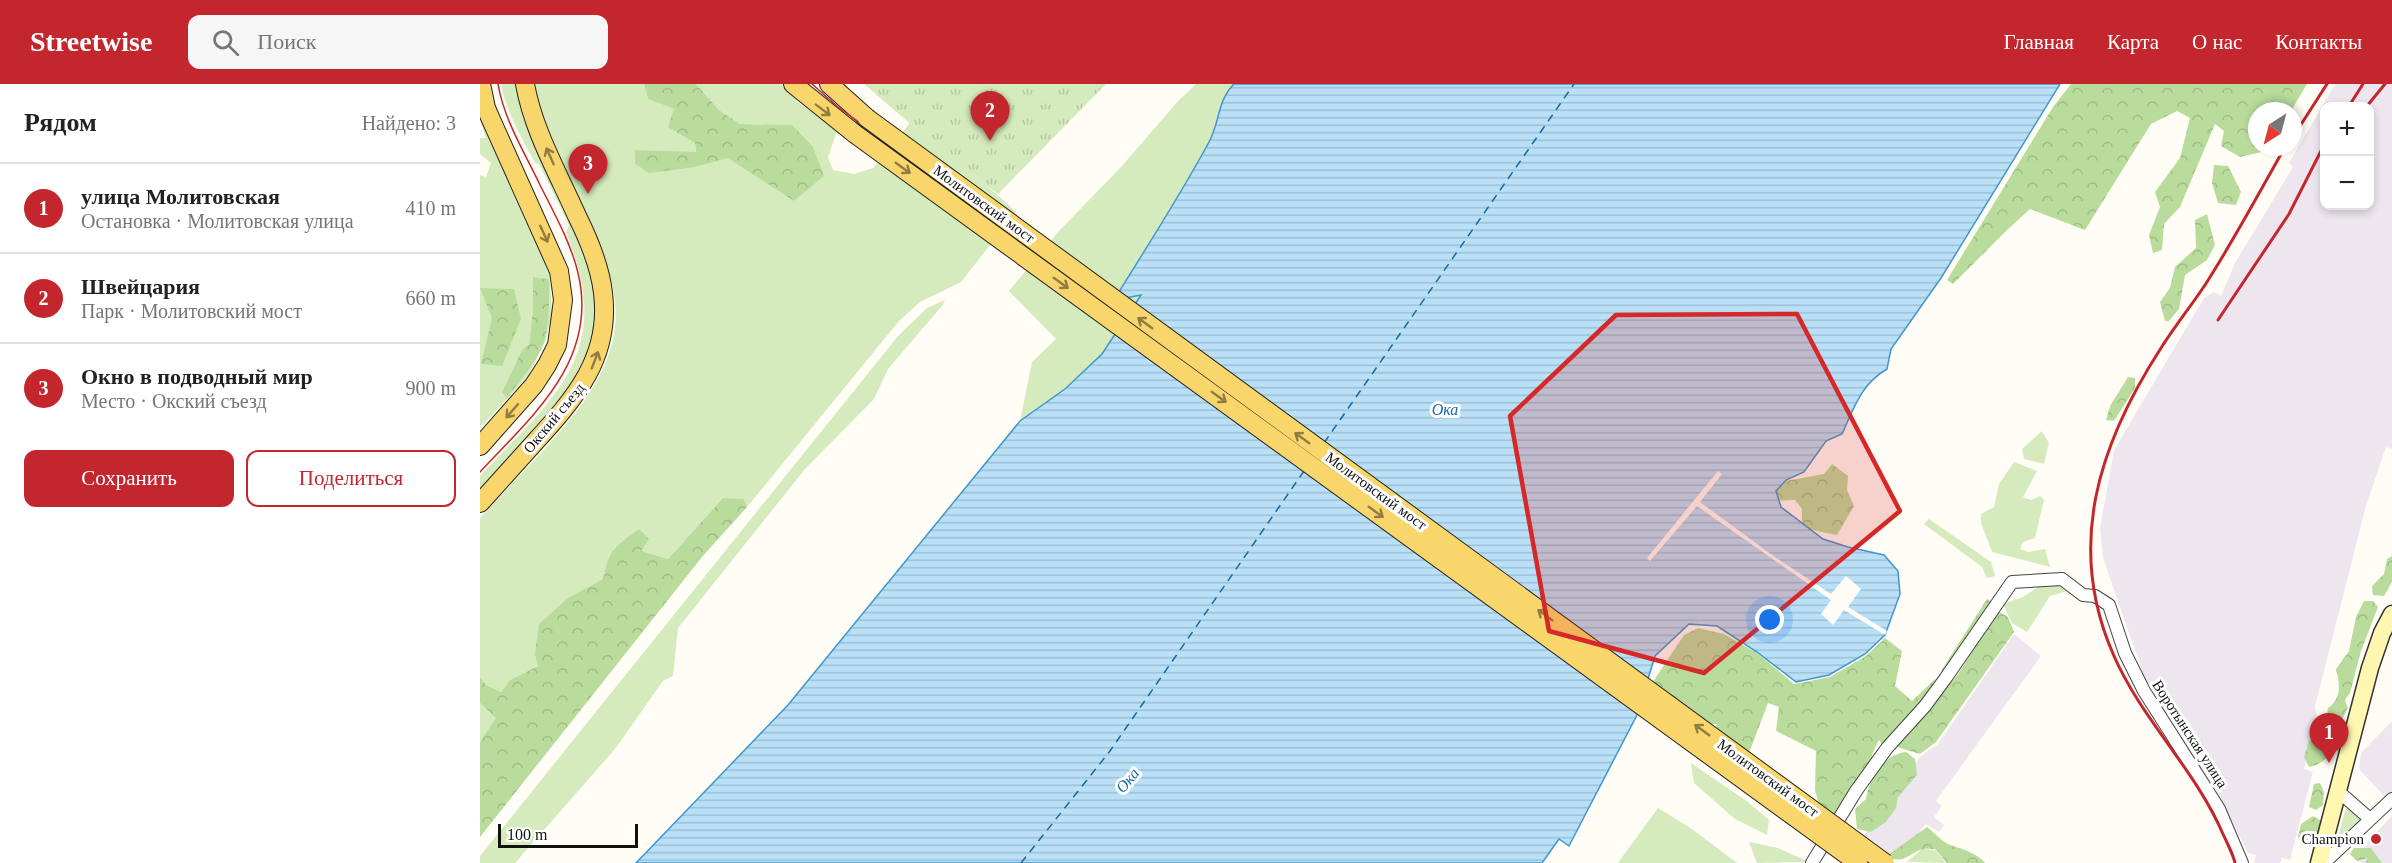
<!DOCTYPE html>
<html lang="ru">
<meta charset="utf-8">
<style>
:root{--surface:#fff;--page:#f6f6f6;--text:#222;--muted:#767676;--line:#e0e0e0;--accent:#c4262e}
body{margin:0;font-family:Georgia,serif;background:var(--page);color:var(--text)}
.controls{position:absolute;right:18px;top:18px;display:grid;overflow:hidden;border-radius:12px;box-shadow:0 3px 9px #0003}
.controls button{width:54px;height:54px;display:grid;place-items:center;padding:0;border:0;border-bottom:2px solid var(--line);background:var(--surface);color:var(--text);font:30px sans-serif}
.compass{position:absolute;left:1768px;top:18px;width:54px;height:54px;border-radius:50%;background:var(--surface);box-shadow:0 3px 9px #0003;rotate:216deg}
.scale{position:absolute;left:18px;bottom:15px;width:140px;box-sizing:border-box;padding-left:6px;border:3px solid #111;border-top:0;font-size:16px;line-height:21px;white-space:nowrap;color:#111;-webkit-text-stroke:4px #fff;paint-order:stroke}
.you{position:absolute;left:1290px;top:536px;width:21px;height:21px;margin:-15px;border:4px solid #fff;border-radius:50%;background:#1a73e8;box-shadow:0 0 0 9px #1a73e833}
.badge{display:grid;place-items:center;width:39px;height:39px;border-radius:50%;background:var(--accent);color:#fff;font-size:20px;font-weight:700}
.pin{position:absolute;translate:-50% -50px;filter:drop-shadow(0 2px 3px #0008)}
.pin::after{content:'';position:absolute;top:32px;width:21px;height:18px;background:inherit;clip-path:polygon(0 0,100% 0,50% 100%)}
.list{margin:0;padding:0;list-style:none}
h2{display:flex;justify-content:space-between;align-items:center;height:78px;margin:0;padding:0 24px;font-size:26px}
h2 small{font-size:20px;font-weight:400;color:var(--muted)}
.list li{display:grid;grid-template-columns:39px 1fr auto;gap:18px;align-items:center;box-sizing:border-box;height:90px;padding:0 24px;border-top:2px solid var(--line)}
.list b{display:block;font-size:22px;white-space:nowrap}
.list p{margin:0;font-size:20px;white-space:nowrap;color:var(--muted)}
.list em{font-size:20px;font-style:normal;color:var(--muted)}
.actions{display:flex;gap:12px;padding:18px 24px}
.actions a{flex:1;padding:14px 0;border:2px solid var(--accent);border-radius:12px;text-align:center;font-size:21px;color:var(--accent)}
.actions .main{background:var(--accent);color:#fff}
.icon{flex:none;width:33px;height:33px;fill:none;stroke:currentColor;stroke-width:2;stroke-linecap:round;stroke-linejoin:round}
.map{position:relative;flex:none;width:1912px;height:779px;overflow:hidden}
header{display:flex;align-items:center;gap:36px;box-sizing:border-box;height:84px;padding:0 30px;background:var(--accent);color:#fff}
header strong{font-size:28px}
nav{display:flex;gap:33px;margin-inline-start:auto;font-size:21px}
.search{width:420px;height:54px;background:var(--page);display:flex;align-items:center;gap:15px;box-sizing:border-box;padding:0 21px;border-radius:12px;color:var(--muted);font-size:22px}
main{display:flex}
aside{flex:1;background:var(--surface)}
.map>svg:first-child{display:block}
.industrial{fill:#eee6ef;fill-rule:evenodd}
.grass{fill:#d5ebbd;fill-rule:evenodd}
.forest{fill:url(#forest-crowns)}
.park{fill:url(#park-tufts)}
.water{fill:url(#water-rules);stroke:#3f96cf;stroke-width:1.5}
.pier{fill:#fffdf5}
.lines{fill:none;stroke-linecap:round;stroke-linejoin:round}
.ferry{stroke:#1768a6;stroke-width:1.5;stroke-dasharray:8 6;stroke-linecap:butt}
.street-casing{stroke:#444;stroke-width:14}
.secondary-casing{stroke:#333;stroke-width:19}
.primary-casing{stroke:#222;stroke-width:20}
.street{stroke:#fff;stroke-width:12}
.secondary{stroke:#fff6b0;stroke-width:16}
.primary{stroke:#f9d66b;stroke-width:18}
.tram{stroke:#c4262e;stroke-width:1.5}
.rail{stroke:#c4262e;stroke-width:3}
.primary-bridge-casing{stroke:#222;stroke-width:20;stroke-linecap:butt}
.primary-bridge{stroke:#f9d66b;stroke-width:18}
.oneway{stroke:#917d42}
.marked{fill:#d62828;fill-opacity:0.2;stroke:#d62828;stroke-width:4.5;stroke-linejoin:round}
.poi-dot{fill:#c4262e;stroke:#fff;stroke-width:2}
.labels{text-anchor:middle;stroke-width:6;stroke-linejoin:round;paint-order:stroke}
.street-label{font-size:15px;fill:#111;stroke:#fff}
.poi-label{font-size:15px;fill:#111;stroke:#fff;text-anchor:end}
.water-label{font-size:16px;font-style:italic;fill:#1768a6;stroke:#fff}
</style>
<header>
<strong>Streetwise</strong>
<div class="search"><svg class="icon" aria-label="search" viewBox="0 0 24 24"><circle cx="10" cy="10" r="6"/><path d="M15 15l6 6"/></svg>Поиск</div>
<nav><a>Главная</a><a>Карта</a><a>О нас</a><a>Контакты</a></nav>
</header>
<main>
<aside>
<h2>Рядом<small>Найдено: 3</small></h2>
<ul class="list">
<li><span class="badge">1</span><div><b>улица Молитовская</b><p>Остановка · Молитовская улица</p></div><em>410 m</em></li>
<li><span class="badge">2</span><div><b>Швейцария</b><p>Парк · Молитовский мост</p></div><em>660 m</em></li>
<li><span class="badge">3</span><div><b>Окно в подводный мир</b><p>Место · Окский съезд</p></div><em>900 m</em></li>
</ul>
<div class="actions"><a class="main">Сохранить</a><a>Поделиться</a></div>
</aside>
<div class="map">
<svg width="1912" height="779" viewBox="0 0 1912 779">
<defs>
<pattern id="forest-crowns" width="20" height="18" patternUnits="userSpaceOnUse" patternTransform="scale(1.5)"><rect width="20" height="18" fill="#b9dc9c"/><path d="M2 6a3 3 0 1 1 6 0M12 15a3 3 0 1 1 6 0" fill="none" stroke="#9ebc85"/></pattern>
<pattern id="park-tufts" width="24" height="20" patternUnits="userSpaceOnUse" patternTransform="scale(1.5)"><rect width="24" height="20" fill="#d5ebbd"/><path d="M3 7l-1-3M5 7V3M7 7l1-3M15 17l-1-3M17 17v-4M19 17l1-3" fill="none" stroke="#b6c8a1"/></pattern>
<pattern id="water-rules" width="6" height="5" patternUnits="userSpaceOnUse" patternTransform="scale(1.5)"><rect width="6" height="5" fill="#b9e0f7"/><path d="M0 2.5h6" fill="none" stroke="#9ebfd3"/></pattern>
</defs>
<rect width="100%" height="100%" fill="#fffdf5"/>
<path class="industrial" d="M1855,0H1912V365L1906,363L1886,422L1835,622L1837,637L1824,685L1833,688L1810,776L1802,774L1800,779H1774L1776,771L1768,769L1737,708L1682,628L1665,595L1623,474L1620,444L1634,366L1724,214L1734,208L1741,212L1755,179L1813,83L1809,79ZM1844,22H1890V122H1844Z
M1534,550L1561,572L1456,717L1462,722L1454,733L1464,741L1459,748L1446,740L1417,775L1384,751L1441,672L1458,660Z
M1912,637V708L1906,714L1879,685L1881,669Z
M1912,732V779H1882L1877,774L1889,756Z"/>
<path class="grass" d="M21,0H36L113,189C116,212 120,239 112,262C96,312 35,368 0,408V392C76,310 136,270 86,148L89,141L59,80L55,79C42,54 26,28 21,0Z
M54,0H164L168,15L194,25L215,59L216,69L156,66L215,83L248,73L314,117L282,40H260L239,26L216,0H301L317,17L357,47L348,73L353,86L374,90L393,84L430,39C465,70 503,96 536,128L481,198L440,218L419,237L267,423L264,415L243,414L188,475L160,467V445C136,462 129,466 123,495L88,514L58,582L30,596L21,608L6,601L0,593V434C20,413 39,392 59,371C98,328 142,280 135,217C131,185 117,156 104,127C86,87 60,44 54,0Z
M716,0H754C738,17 741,34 732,54C703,110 667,162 635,216L661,211L622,270L585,305L540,337L552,278L576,255L529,207L579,147L641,83L699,16Z
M0,33L69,186L72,228L66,255L48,292L0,344V91L6,93L11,79L0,70V54H5C5,47 0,41 0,33ZM53,193L69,195V231L22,308L42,266L49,260L53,225Z
M465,216L462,222L408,285L394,315L325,385L198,544L193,592L183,597L135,665L35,779H0V772L418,252L447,224Z
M1562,347L1569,359L1564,380L1544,375L1542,365Z
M1534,378L1557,387L1543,413L1551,416L1560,412L1564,416L1555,454L1543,458L1540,465L1548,468L1565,465L1570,483L1512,468L1501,439V430L1514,423L1519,400Z
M1449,435L1511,478L1515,492L1507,494L1502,483L1444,440Z
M1561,501H1582L1591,506L1570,512L1547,548L1532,539L1523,520L1543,513Z
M0,619L17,634L0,658Z
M1211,679L1268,718L1289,736L1287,751L1255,735L1214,699Z
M1867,720L1883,734L1857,756Z
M1178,724L1212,745L1257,779H1138Z
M1269,758L1298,764L1329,778L1277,779Z
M1442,765L1455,766L1466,779L1427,778Z"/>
<path class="forest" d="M164,0H216L239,26L260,40L312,41L333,63L344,92L314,117L248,74L215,83L169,89L155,80V66L216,68L215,59L188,43L194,25L168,15Z
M1591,0H1827L1811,27H1777V63H1791L1790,66L1760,73L1741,62L1744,47L1735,40L1700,123L1684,140L1682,166L1673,169L1669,151L1680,123L1675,108L1700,74L1710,34L1697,27L1671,40L1605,146L1550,125L1526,147L1473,200L1467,196L1573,23Z
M1734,81L1748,82L1761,108L1756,121L1738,119L1732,99Z
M1727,130L1735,161L1727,176L1705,191L1699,225L1689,237H1685L1680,218L1690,204L1695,183L1716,164L1715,136Z
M53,193L69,195C69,215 70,236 65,255C59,277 40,296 27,314L22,308L42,266L49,260L53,225Z
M0,204L34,205L41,235L22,282L1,280L12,234Z
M1648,293L1655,294V304L1634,337L1626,336L1630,322Z
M1352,380L1368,392L1367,406L1374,422L1357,451L1322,444V425L1315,416L1293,417L1294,399L1344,390Z
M243,414L264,415L267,423L222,473L0,753V658L16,634L0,619V593L6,601L21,608L30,596L58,582L55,570L59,540L88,514L123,495C129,465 135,463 159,445L169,455L161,467L188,475Z
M1912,472V498L1904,512L1893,511L1892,502L1904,490L1907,475Z
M1507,515L1514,519L1465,591L1461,587Z
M1884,517H1893L1898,523L1881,567L1870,609L1865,616L1868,624L1860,639L1862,646C1854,664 1849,679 1829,683L1824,673L1829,657C1843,650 1846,639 1848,624C1862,613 1860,601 1856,585L1869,567L1876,533Z
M1518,527L1528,533L1534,548L1456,658L1440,670L1417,663L1478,590Z
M1218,544L1244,550L1277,569L1314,600L1350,593L1386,572L1405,554L1422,567L1415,602L1432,617L1455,595L1448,614L1404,663L1399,656L1392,670L1394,677L1355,730L1339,720L1335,706L1336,667L1296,647L1299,623L1288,619L1269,669L1239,652L1236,640H1226L1172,599L1204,551Z
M1426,668L1435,675L1437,691L1418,713L1416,724L1406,738L1391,748L1377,745L1375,725L1386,715C1389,695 1404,670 1426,668Z
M1840,699L1844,708L1843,721L1836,726L1829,723L1834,700Z
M1833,732L1843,738L1838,757L1830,762L1822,760L1818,753L1821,740Z
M1447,743C1454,748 1462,758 1470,761C1482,765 1497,769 1505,779H1467L1455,765C1450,765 1444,764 1440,766C1424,773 1425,779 1405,773Z
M1874,764H1891L1902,779H1886L1887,774L1877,777L1870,770Z"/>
<path class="park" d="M384,0H626L518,110L471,75Z"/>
<path class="water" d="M754,0H1580L1461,194L1411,265L1407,285C1381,300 1374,324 1362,350L1346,357L1324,388L1306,396L1296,407L1301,423L1343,455L1368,463L1404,471L1418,487L1420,510L1405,551L1385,570L1349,591L1316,598L1277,568L1237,542L1209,540L1175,572L1157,631L1089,762L1079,755L1062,779H156L308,621L540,337L585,305L622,270L661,211L634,216C666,164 700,112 729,58C740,38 737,17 754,0Z"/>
<path class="pier" d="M1238,387L1242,390L1220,418L1292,471L1351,510L1366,492L1381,505L1368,523L1407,547L1405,551L1364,526L1353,541L1341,530L1351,516L1217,422L1170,477L1167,474Z"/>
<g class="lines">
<path class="ferry" d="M844,359L1094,0
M541,779L630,667L824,387"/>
<g class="street-casing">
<path id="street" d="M1858,707L1890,735
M1332,779L1376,707L1407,664L1445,622L1465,595L1532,498L1582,495L1603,511L1615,512L1629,521L1645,569L1664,607L1739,725L1762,779
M1844,779L1912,715"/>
</g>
<g class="secondary-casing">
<path id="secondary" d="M1839,779L1890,584L1902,549L1912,530"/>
</g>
<g class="primary-casing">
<path id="primary" d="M313,0L375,50
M349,0L387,34
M0,362L54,301L67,281L77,261L83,216L79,187L13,40L6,24L1,0
M0,419C18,399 37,378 55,358C95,314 131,273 123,209C120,182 109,156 97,132C78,89 53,46 45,0"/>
</g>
<use href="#street" class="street"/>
<use href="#secondary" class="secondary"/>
<use href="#primary" class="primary"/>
<path class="tram" d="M332,0L358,23L1396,779
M0,388C53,331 119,276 98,189C91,159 74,129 60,101C45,69 24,36 18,0"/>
<path class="rail" d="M1869,22L1883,0
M1887,22L1905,0
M1813,53L1847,0
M1738,236L1809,130L1844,61
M1755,779C1753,769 1747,759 1743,750C1715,685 1662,636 1634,572C1585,462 1619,360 1681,264C1695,242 1711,222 1725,201C1754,156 1779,109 1805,63"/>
<g class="primary-bridge-casing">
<path id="primary-bridge" d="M387,34L1405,779
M375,50L1378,779"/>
</g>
<use href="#primary-bridge" class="primary-bridge"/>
</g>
<defs><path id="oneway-shaft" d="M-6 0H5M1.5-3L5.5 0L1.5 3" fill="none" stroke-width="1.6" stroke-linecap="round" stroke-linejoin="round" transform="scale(1.5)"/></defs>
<g class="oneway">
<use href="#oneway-shaft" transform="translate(343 26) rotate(37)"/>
<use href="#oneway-shaft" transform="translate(70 72) rotate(-114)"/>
<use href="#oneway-shaft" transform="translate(423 84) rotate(36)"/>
<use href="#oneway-shaft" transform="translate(64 150) rotate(65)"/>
<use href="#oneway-shaft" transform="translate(581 199) rotate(36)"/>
<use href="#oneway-shaft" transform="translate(665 239) rotate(-144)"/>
<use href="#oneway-shaft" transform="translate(115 276) rotate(-69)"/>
<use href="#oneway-shaft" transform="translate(739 313) rotate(36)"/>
<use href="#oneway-shaft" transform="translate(32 327) rotate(131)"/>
<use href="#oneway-shaft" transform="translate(822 354) rotate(-144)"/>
<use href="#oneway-shaft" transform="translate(896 428) rotate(36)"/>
<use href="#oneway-shaft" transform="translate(1065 531) rotate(-144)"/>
<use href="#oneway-shaft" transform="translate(1222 646) rotate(-144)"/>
</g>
<path class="marked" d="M1317,230L1420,427L1224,589L1069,547L1030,332L1136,231Z"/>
<circle class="poi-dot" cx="1896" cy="755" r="6"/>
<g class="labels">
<g class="street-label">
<text transform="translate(504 120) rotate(36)" y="5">Молитовский мост</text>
<text transform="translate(74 334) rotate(-50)" y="5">Окский съезд</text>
<text transform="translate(896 407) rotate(36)" y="5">Молитовский мост</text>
<text transform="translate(1710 650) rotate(57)" y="5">Воротынская улица</text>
<text transform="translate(1288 694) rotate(36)" y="5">Молитовский мост</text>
</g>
<g class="poi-label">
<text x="1884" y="760">Champion</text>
</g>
<g class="water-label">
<text x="965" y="331">Ока</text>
<text transform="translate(647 696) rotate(-51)" y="6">Ока</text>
</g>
</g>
</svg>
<div class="controls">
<button>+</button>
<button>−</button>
</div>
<svg class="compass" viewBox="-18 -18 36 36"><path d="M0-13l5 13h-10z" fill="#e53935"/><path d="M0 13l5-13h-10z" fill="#767676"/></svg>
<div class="scale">100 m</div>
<div class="you"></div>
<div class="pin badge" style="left:1849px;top:679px">1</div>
<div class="pin badge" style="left:510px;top:57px">2</div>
<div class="pin badge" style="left:108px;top:110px">3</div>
</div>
</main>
